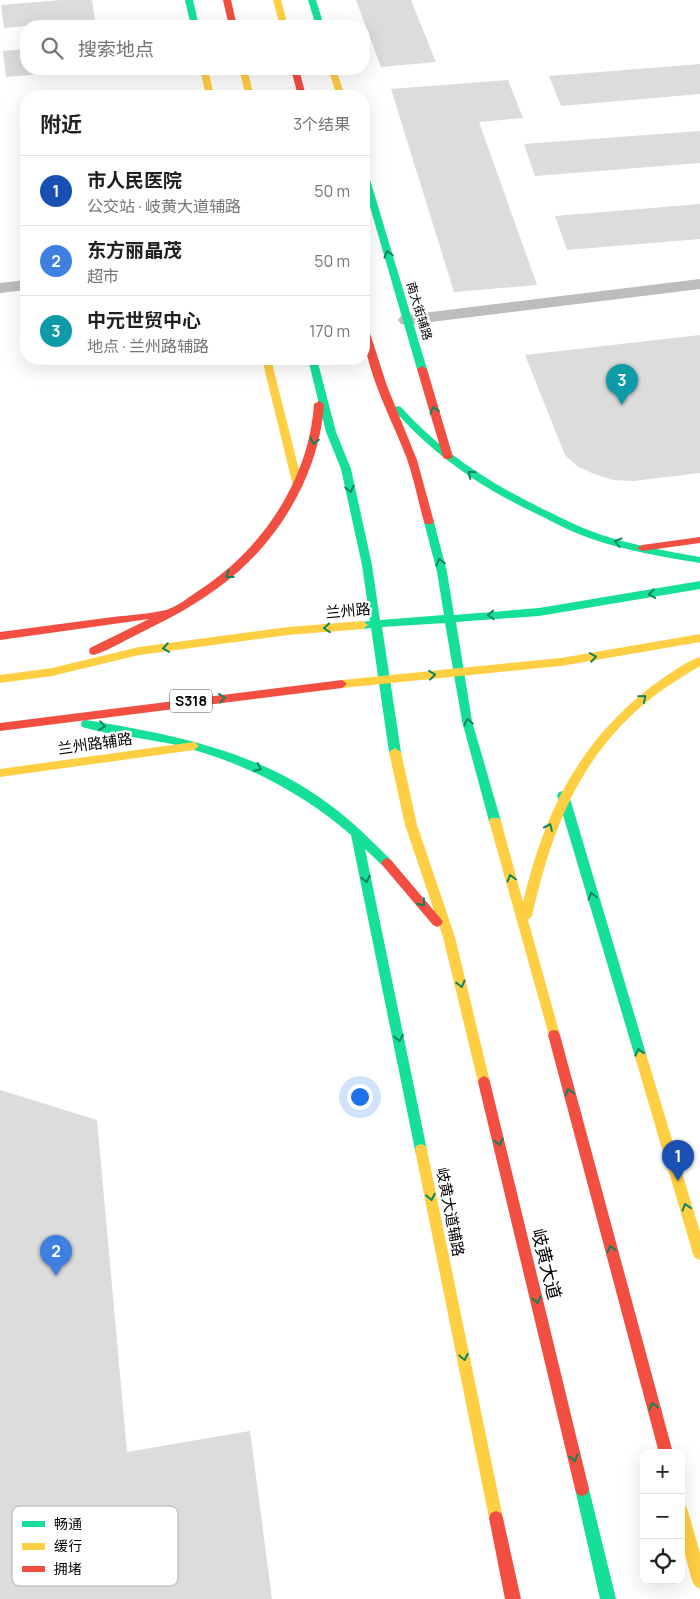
<!DOCTYPE html>
<html lang="zh">
<meta charset="utf-8">
<style>
:root{--surface:#fff;--page:#f2f2f2;--text:#202124;--muted:#757577;--line:#e0e0e0;--accent:#595959}
body{margin:0;font-family:Manrope,"Noto Sans SC",sans-serif;background:var(--page);color:var(--text)}
.controls{position:absolute;right:15px;bottom:15px;display:grid;overflow:hidden;border-radius:10px;box-shadow:0 5px 20px #0002}
.controls button{width:45px;height:45px;display:grid;place-items:center;padding:0;border:0;border-bottom:1px solid var(--line);background:var(--surface);color:var(--text);font:25px sans-serif}
.you{position:absolute;left:359px;top:1096px;width:18px;height:18px;margin:-12px;border:4px solid #fff;border-radius:50%;background:#1a73e8;box-shadow:0 0 0 8px #1a73e833}
.badge{display:grid;place-items:center;width:32px;height:32px;border-radius:50%;background:var(--accent);color:#fff;font-size:16px;font-weight:700}
.pin{position:absolute;translate:-50% -41px;filter:drop-shadow(0 1px 2px #0008)}
.pin::after{content:'';position:absolute;top:26px;width:18px;height:15px;background:inherit;clip-path:polygon(0 0,100% 0,50% 100%)}
.list{margin:0;padding:0;list-style:none}
h2{display:flex;justify-content:space-between;align-items:center;height:65px;margin:0;padding:0 20px;font-size:21px}
h2 small{font-size:16px;font-weight:400;color:var(--muted)}
.list li{display:grid;grid-template-columns:32px 1fr auto;gap:15px;align-items:center;box-sizing:border-box;height:70px;padding:0 20px;border-top:1px solid var(--line)}
.list b{display:block;font-size:19px;white-space:nowrap}
.list p{margin:0;font-size:16px;white-space:nowrap;color:var(--muted)}
.list em{font-size:16px;font-style:normal;color:var(--muted)}
.icon{flex:none;width:28px;height:28px;fill:none;stroke:currentColor;stroke-width:2;stroke-linecap:round;stroke-linejoin:round}
.map{position:relative;flex:none;width:700px;height:1599px;overflow:hidden}
.search{position:absolute;background:var(--surface);box-shadow:0 5px 20px #0002;left:20px;top:20px;width:350px;height:55px;display:flex;align-items:center;gap:12px;box-sizing:border-box;padding:0 18px;border-radius:20px;color:var(--muted);font-size:19px}
.panel{position:absolute;background:var(--surface);box-shadow:0 5px 20px #0002;left:20px;top:90px;width:350px;height:275px;border-radius:20px}
.map>svg:first-child{display:block}
.building{fill:#dcdcdc}
.lines{fill:none;stroke-linecap:round;stroke-linejoin:round}
.lane{fill:#bdbdbd;fill-rule:evenodd}
.fast{fill:#16e098;fill-rule:evenodd}
.slow{fill:#ffcf43;fill-rule:evenodd}
.jam{fill:#f24e42;fill-rule:evenodd}
.oneway{stroke:#0d865b}
.labels{text-anchor:middle;stroke-width:4.5;stroke-linejoin:round;paint-order:stroke}
.far-street-label{font-size:12px;fill:#000;stroke:#fff}
.shield{fill:#fff;stroke:#4c4c4c;stroke-width:1}
.shield-label{font-size:14px;font-weight:bold;fill:#000}
.street-label{font-size:15px;fill:#000;stroke:#fff}
.near-street-label{font-size:18px;fill:#000;stroke:#fff}
.key{fill:#fff;stroke:#b2b2b2;stroke-width:1}
.key-label{font-size:14px;fill:#000}
</style>
<div class="map">
<svg width="700" height="1599" viewBox="0 0 700 1599">
<rect width="100%" height="100%" fill="#fff"/>
<path class="building" d="M61,0H92L95,20L4,28L1,5Z
M356,0H411L436,62L381,67Z
M26,49V69L86,70L6,77L3,51Z
M700,64V94L561,106L549,76Z
M508,80L523,118L479,122L537,285L454,292L391,89Z
M700,131V163L535,176L524,144Z
M700,204V239L567,250L555,216Z
M700,335V473L633,481L613,480L594,474L577,466L565,455L525,355Z
M0,1090L97,1120L127,1452L250,1431L272,1599H0Z"/>
<g class="lines">
<path class="lane" d="M700,279V289L407,325L401,324L398,320L401,316L407,315Z
M26,280V290L0,293V283Z"/>
<path class="fast" d="M185,0H193L199,26H191Z
M308,0H316L324,26H316Z
M364,171L368,173L427,369L425,371H419L417,369L364,186Z
M308,359H317L336,432L351,469L372,565L380,620L444,615L437,572L424,522L429,519L434,522L447,572L454,615L539,608L700,581V589L539,616L456,622L472,721L501,821L499,824H491L489,821L462,721L445,623L382,627L401,752L395,756L389,752L371,628L363,629L358,625L359,622L370,621L362,565L341,469L326,432Z
M398,406L401,407C442,453 491,484 547,511C564,519 581,528 599,534C632,545 666,551 700,557V563C664,557 627,551 592,539C574,533 557,524 539,515C484,489 435,457 395,411V407Z
M86,720C169,734 256,750 326,802C350,819 370,839 391,860L393,863L391,866H383L365,849L427,1150L426,1154L421,1156L416,1154L415,1150L351,835C299,790 239,760 172,744C143,738 110,735 82,727L81,724L82,721Z
M563,791L567,792L569,795L647,1057L645,1061L641,1062L637,1061L635,1057L557,795L559,792Z
M582,1482L587,1484L589,1489L616,1599H600L575,1489L577,1484Z"/>
<path class="slow" d="M273,0H281L288,26H280Z
M200,69H208L214,96H206Z
M239,69H247L254,96H246Z
M328,69H336L345,96H337Z
M262,359H271L303,486L301,488L298,489L293,486Z
M363,621L368,625L363,629L288,635L139,655L52,676L0,683V675L52,668L139,647L288,627Z
M700,634V642L561,666L342,688L337,684L342,680L561,658Z
M700,657V666C677,680 654,694 635,712C574,768 550,838 532,916L528,920L560,1035L558,1039L554,1040L550,1039L489,821L491,818H499L501,821L523,902C544,815 576,746 648,689C662,679 684,662 700,657Z
M194,742L199,746L194,750L0,777V769Z
M395,748L401,752L417,825L455,937L490,1082L488,1086L484,1088L480,1086L478,1082L443,937L405,825L389,752Z
M641,1052L645,1053L647,1057L700,1232V1260L695,1258L693,1254L635,1057L637,1053Z
M421,1144L426,1146L427,1150L503,1518L501,1523L496,1525L491,1523L489,1518L415,1150L416,1146Z
M681,1504L686,1506L688,1511L700,1553V1589L695,1586L692,1581L681,1539Z"/>
<path class="jam" d="M223,0H231L237,26H229Z
M291,69H299L306,96H298Z
M364,324L368,327L387,386L417,460L434,522L432,524H426L424,522C418,501 414,479 407,459C393,421 361,364 364,324Z
M422,366L427,369L453,457L451,459H445L443,457L417,369Z
M319,401L324,404C320,467 286,529 239,571C212,595 179,614 146,630C129,638 112,649 94,655L90,654L89,651L90,648L149,619L0,640V632C38,627 75,622 113,617C130,615 149,614 166,610C177,607 189,597 198,591C262,550 309,480 314,404Z
M700,537V543L642,551L637,548L642,545Z
M342,680L347,684L342,688L0,731V723Z
M387,858L391,860L441,919L443,922L441,925L437,927L433,925L383,866L381,863L383,860Z
M554,1030L558,1031L560,1035L673,1453H659L548,1035L550,1031Z
M484,1076L488,1078L490,1082L589,1489L587,1494L582,1496L577,1494L575,1489L478,1082L480,1078Z
M496,1511L501,1513L503,1518L521,1599H505L489,1518L491,1513Z"/>
</g>
<defs><path id="oneway-chevron" d="M-2-3.5L2.5 0L-2 3.5" fill="none" stroke-width="1.6" stroke-linecap="round" stroke-linejoin="round" transform="scale(1.25)"/></defs>
<g class="oneway">
<use href="#oneway-chevron" transform="translate(388 254) rotate(-106)"/>
<use href="#oneway-chevron" transform="translate(434 410) rotate(-107)"/>
<use href="#oneway-chevron" transform="translate(314 441) rotate(105)"/>
<use href="#oneway-chevron" transform="translate(471 474) rotate(-143)"/>
<use href="#oneway-chevron" transform="translate(350 489) rotate(78)"/>
<use href="#oneway-chevron" transform="translate(618 542) rotate(-166)"/>
<use href="#oneway-chevron" transform="translate(440 562) rotate(-105)"/>
<use href="#oneway-chevron" transform="translate(229 575) rotate(143)"/>
<use href="#oneway-chevron" transform="translate(652 594) rotate(170)"/>
<use href="#oneway-chevron" transform="translate(491 615) rotate(176)"/>
<use href="#oneway-chevron" transform="translate(327 628) rotate(175)"/>
<use href="#oneway-chevron" transform="translate(166 648) rotate(172)"/>
<use href="#oneway-chevron" transform="translate(593 657) rotate(-9)"/>
<use href="#oneway-chevron" transform="translate(432 675) rotate(-6)"/>
<use href="#oneway-chevron" transform="translate(222 698) rotate(-7)"/>
<use href="#oneway-chevron" transform="translate(643 698) rotate(-40)"/>
<use href="#oneway-chevron" transform="translate(468 722) rotate(-103)"/>
<use href="#oneway-chevron" transform="translate(102 726) rotate(8)"/>
<use href="#oneway-chevron" transform="translate(258 768) rotate(25)"/>
<use href="#oneway-chevron" transform="translate(549 827) rotate(-66)"/>
<use href="#oneway-chevron" transform="translate(511 878) rotate(-106)"/>
<use href="#oneway-chevron" transform="translate(366 879) rotate(77)"/>
<use href="#oneway-chevron" transform="translate(592 896) rotate(-106)"/>
<use href="#oneway-chevron" transform="translate(422 903) rotate(52)"/>
<use href="#oneway-chevron" transform="translate(461 984) rotate(76)"/>
<use href="#oneway-chevron" transform="translate(399 1038) rotate(79)"/>
<use href="#oneway-chevron" transform="translate(639 1052) rotate(-107)"/>
<use href="#oneway-chevron" transform="translate(569 1092) rotate(-105)"/>
<use href="#oneway-chevron" transform="translate(499 1142) rotate(76)"/>
<use href="#oneway-chevron" transform="translate(431 1197) rotate(79)"/>
<use href="#oneway-chevron" transform="translate(686 1207) rotate(-107)"/>
<use href="#oneway-chevron" transform="translate(611 1249) rotate(-105)"/>
<use href="#oneway-chevron" transform="translate(537 1300) rotate(76)"/>
<use href="#oneway-chevron" transform="translate(464 1357) rotate(79)"/>
<use href="#oneway-chevron" transform="translate(653 1406) rotate(-105)"/>
<use href="#oneway-chevron" transform="translate(574 1458) rotate(76)"/>
</g>
<g class="labels">
<g class="far-street-label">
<text transform="translate(419 311) rotate(73)" y="4">南大街辅路</text>
</g>
<rect class="shield" x="170" y="689.5" width="42" height="23" rx="4"/>
<g class="shield-label">
<text x="191" y="706">S318</text>
</g>
<g class="street-label">
<text transform="translate(348 611) rotate(-5)" y="5">兰州路</text>
<text transform="translate(95 744) rotate(-8)" y="5">兰州路辅路</text>
<text transform="translate(450 1212) rotate(79)" y="5">岐黄大道辅路</text>
</g>
<g class="near-street-label">
<text transform="translate(546 1264) rotate(76)" y="6">岐黄大道</text>
</g>
</g>
<rect x="12" y="1506" width="166" height="80" rx="8" class="key"/>
<rect x="22" y="1521" width="23" height="6" fill="#16e098"/>
<rect x="22" y="1543" width="23" height="7" fill="#ffcf43"/>
<rect x="22" y="1566" width="23" height="6" fill="#f24e42"/>
<g class="key-label">
<text x="54" y="1529">畅通</text>
<text x="54" y="1551">缓行</text>
<text x="54" y="1574">拥堵</text>
</g>
</svg>
<div class="controls">
<button>+</button>
<button>−</button>
<button><svg class="icon" aria-label="locate" viewBox="0 0 24 24"><circle cx="12" cy="12" r="6"/><path d="M12 2v4M12 18v4M2 12h4M18 12h4"/></svg></button>
</div>
<div class="you"></div>
<div class="pin badge" style="left:678px;top:1181px;background:#1a4fb4">1</div>
<div class="pin badge" style="left:56px;top:1276px;background:#3f7fe0">2</div>
<div class="pin badge" style="left:622px;top:405px;background:#0f9aa8">3</div>
<div class="search"><svg class="icon" aria-label="search" viewBox="0 0 24 24"><circle cx="10" cy="10" r="6"/><path d="M15 15l6 6"/></svg>搜索地点</div>
<section class="panel">
<h2>附近<small>3个结果</small></h2>
<ul class="list">
<li><span class="badge" style="background:#1a4fb4">1</span><div><b>市人民医院</b><p>公交站 · 岐黄大道辅路</p></div><em>50 m</em></li>
<li><span class="badge" style="background:#3f7fe0">2</span><div><b>东方丽晶茂</b><p>超市</p></div><em>50 m</em></li>
<li><span class="badge" style="background:#0f9aa8">3</span><div><b>中元世贸中心</b><p>地点 · 兰州路辅路</p></div><em>170 m</em></li>
</ul>
</section>
</div>
